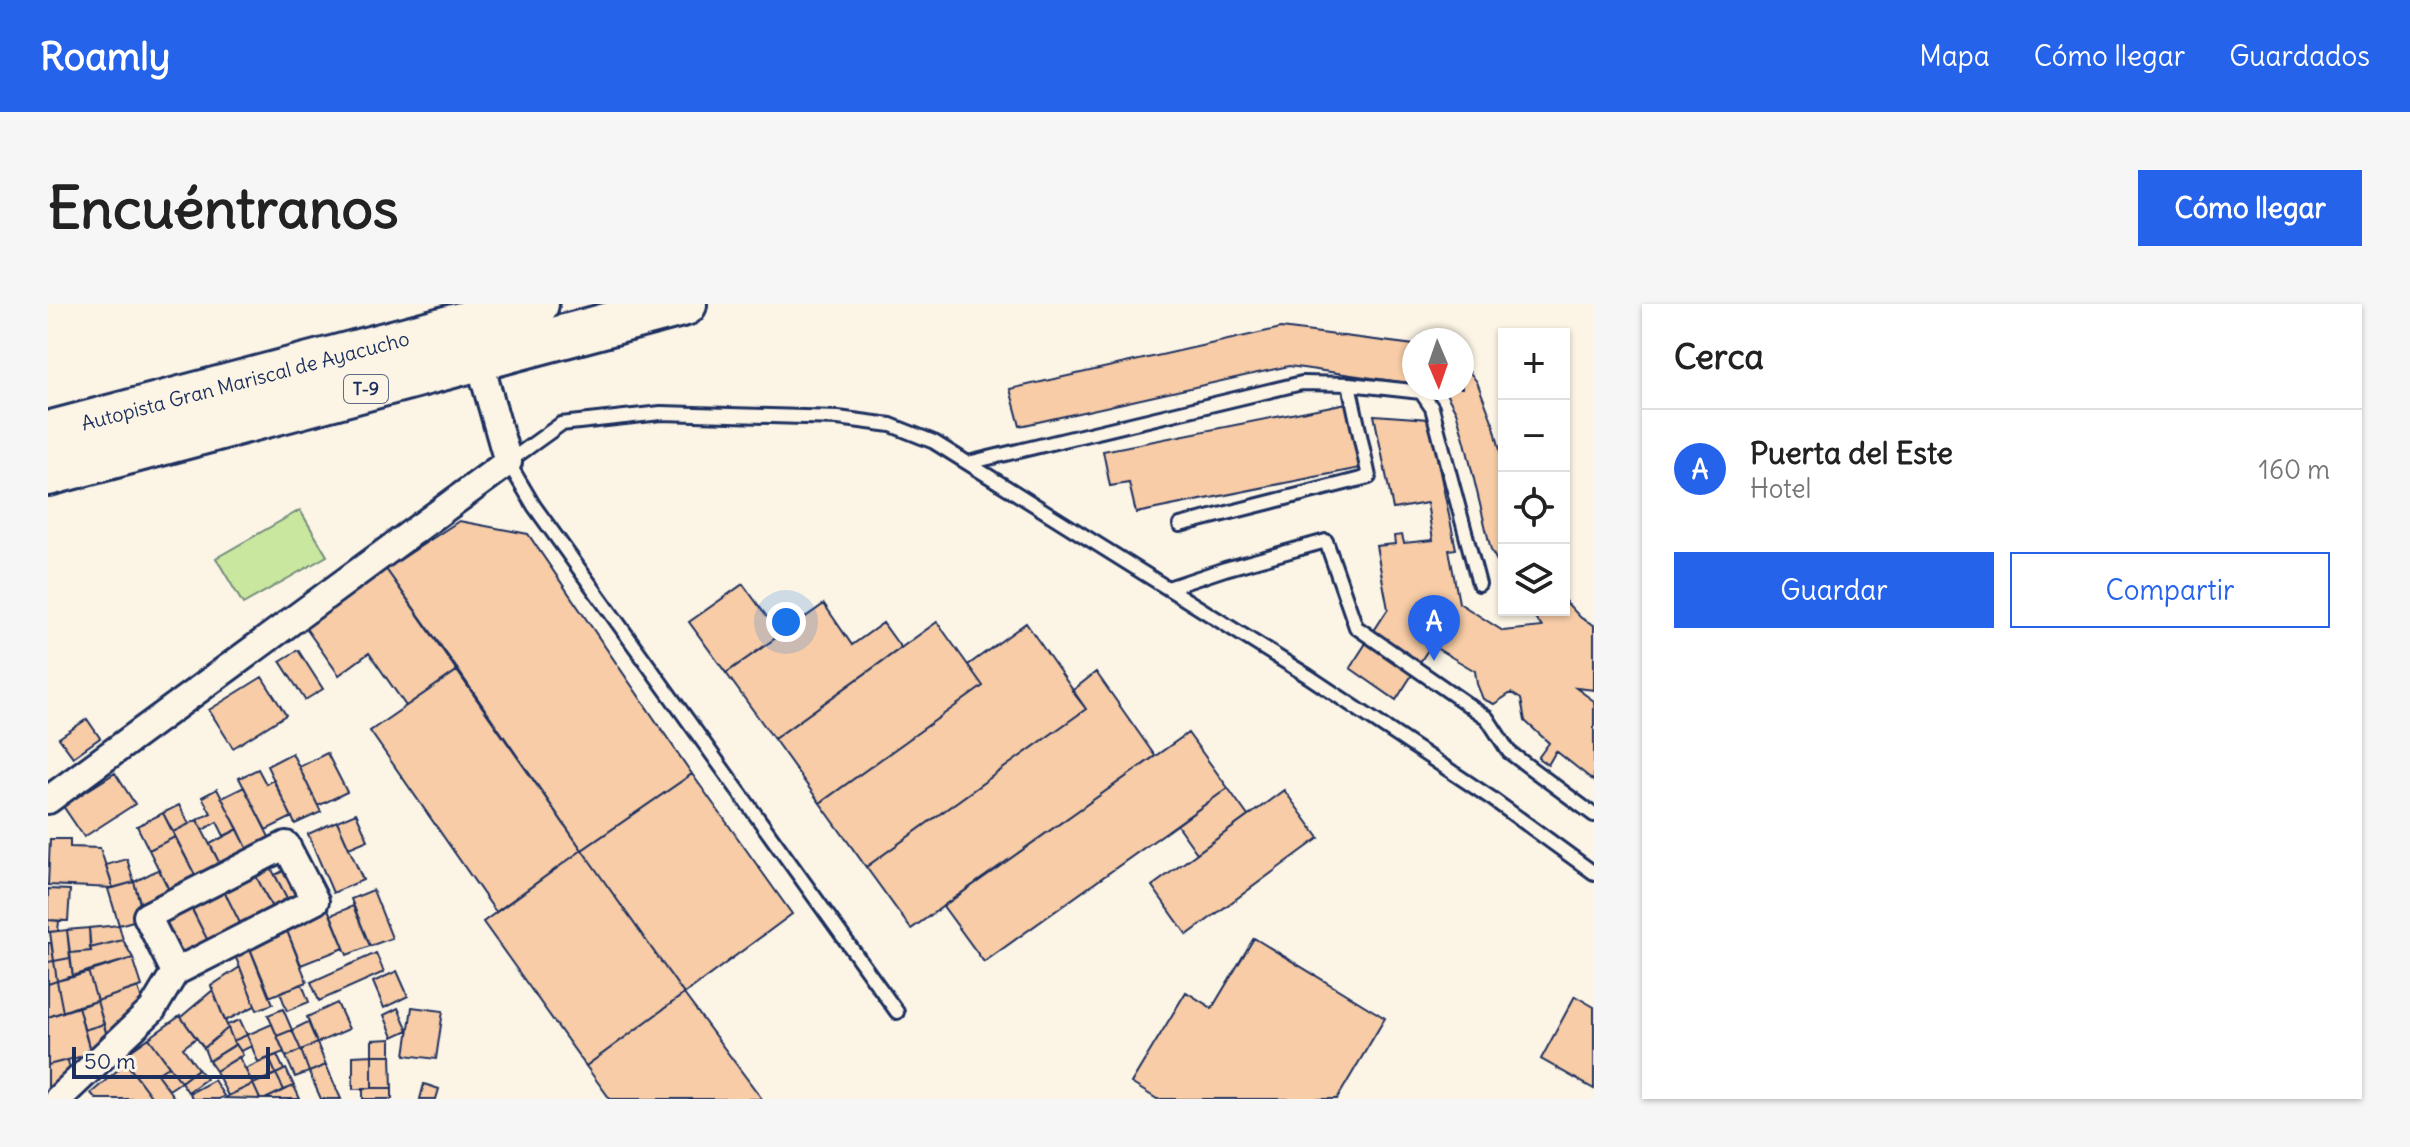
<!DOCTYPE html>
<html lang="es">
<meta charset="utf-8">
<style>
:root{--surface:#fff;--page:#f6f6f6;--text:#222;--muted:#767676;--line:#e0e0e0;--accent:#2563eb}
body{margin:0;font-family:Delius,sans-serif;background:var(--page);color:var(--text)}
.controls{position:absolute;right:24px;top:24px;display:grid;overflow:hidden;border-radius:0px;box-shadow:0 2px 6px #0004}
.controls button{width:72px;height:72px;display:grid;place-items:center;padding:0;border:0;border-bottom:2px solid var(--line);background:var(--surface);color:var(--text);font:40px sans-serif}
.compass{position:absolute;left:1354px;top:24px;width:72px;height:72px;border-radius:50%;background:var(--surface);box-shadow:0 2px 6px #0004;rotate:178deg}
.scale{position:absolute;left:24px;bottom:20px;width:198px;box-sizing:border-box;padding-left:8px;border:4px solid #1b2f5e;border-top:0;font-size:22px;line-height:28px;white-space:nowrap;color:#1b2f5e;-webkit-text-stroke:6px #fcf5e5;paint-order:stroke}
.you{position:absolute;left:738px;top:318px;width:28px;height:28px;margin:-20px;border:6px solid #fff;border-radius:50%;background:#1a73e8;box-shadow:0 0 0 12px #1a73e833}
.badge{display:grid;place-items:center;width:52px;height:52px;border-radius:50%;background:var(--accent);color:#fff;font-size:26px;font-weight:700}
.pin{position:absolute;translate:-50% -66px;filter:drop-shadow(0 2px 4px #0008)}
.pin::after{content:'';position:absolute;top:42px;width:28px;height:24px;background:inherit;clip-path:polygon(0 0,100% 0,50% 100%)}
.list{margin:0;padding:0;list-style:none}
h2{display:flex;justify-content:space-between;align-items:center;height:104px;margin:0;padding:0 32px;font-size:34px}
h2 small{font-size:26px;font-weight:400;color:var(--muted)}
.list li{display:grid;grid-template-columns:52px 1fr auto;gap:24px;align-items:center;box-sizing:border-box;height:120px;padding:0 32px;border-top:2px solid var(--line)}
.list b{display:block;font-size:30px;white-space:nowrap}
.list p{margin:0;font-size:26px;white-space:nowrap;color:var(--muted)}
.list em{font-size:26px;font-style:normal;color:var(--muted)}
.actions{display:flex;gap:16px;padding:24px 32px}
.actions a{flex:1;padding:18px 0;border:2px solid var(--accent);border-radius:0px;text-align:center;font-size:28px;color:var(--accent)}
.actions .main{background:var(--accent);color:#fff}
.icon{flex:none;width:44px;height:44px;fill:none;stroke:currentColor;stroke-width:2;stroke-linecap:round;stroke-linejoin:round}
.map{position:relative;flex:none;width:1546px;height:795px;overflow:hidden;border-radius:0px}
header{display:flex;align-items:center;gap:48px;box-sizing:border-box;height:112px;padding:0 40px;background:var(--accent);color:#fff}
header strong{font-size:38px}
nav{display:flex;gap:44px;margin-inline-start:auto;font-size:28px}
.intro{display:flex;align-items:center;justify-content:space-between;box-sizing:border-box;height:192px;padding:0 48px}
h1{margin:0;font-size:56px}
.button{padding:20px 36px;border-radius:0px;background:var(--accent);color:#fff;font-size:28px;font-weight:700}
main{display:flex;gap:48px;padding:0 48px}
aside{flex:1;background:var(--surface);border-radius:0px;box-shadow:0 2px 6px #0004}
.map>svg:first-child{display:block}
.green{fill:#cae79f;stroke:#728b7e;stroke-width:2}
.building{fill:#f7cca6;stroke:#1b2f5e;stroke-width:2}
.lines{fill:none;stroke-linecap:round;stroke-linejoin:round}
.service-casing{stroke:#1b2f5e;stroke-width:18}
.minor-casing{stroke:#1b2f5e;stroke-width:32}
.trunk-casing{stroke:#1b2f5e;stroke-width:48}
.service{stroke:#fcf5e5;stroke-width:12}
.minor{stroke:#fcf5e5;stroke-width:26}
.trunk{stroke:#fcf5e5;stroke-width:42}
.labels{text-anchor:middle;stroke-width:6;stroke-linejoin:round;paint-order:stroke}
.shield{fill:#fcf5e5;stroke:#5e6a86;stroke-width:2}
.shield-label{font-size:18px;font-weight:bold;fill:#1b2f5e}
.street-label{font-size:20px;fill:#1b2f5e;stroke:#fcf5e5}
</style>
<header>
<strong>Roamly</strong>
<nav><a>Mapa</a><a>Cómo llegar</a><a>Guardados</a></nav>
</header>
<div class="intro"><h1>Encuéntranos</h1><a class="button">Cómo llegar</a></div>
<main>
<div class="map">
<svg width="1546" height="795" viewBox="0 0 1546 795">
<rect width="100%" height="100%" fill="#fcf5e5"/>
<filter id="ink" filterUnits="userSpaceOnUse"><feTurbulence type="fractalNoise" baseFrequency=".0125" numOctaves="2"/><feDisplacementMap in="SourceGraphic" scale="16" xChannelSelector="R" yChannelSelector="G"/><feConvolveMatrix kernelMatrix="1 2 1 2 8 2 1 2 1" color-interpolation-filters="sRGB"/></filter>
<g filter="url(#ink)">
<path class="green" d="M252,206L279,252L195,300L168,254Z"/>
<path class="building" d="M1233,24L1366,41V80L1241,62L972,122L962,85Z
M1414,58L1429,78L1446,122L1456,162V270L1443,246L1417,138L1408,108L1395,84H1414Z
M1299,99L1312,164L1088,209L1081,179L1062,182L1055,147Z
M1326,111L1381,115L1408,245L1401,246L1411,299L1455,327L1494,323L1481,306H1516V296L1533,314L1546,321V386L1528,384L1546,397V477L1508,447L1500,461L1490,454L1501,439L1477,417L1473,395L1463,389L1446,400L1435,395L1429,380L1427,367L1383,341L1348,396L1302,364L1340,305L1328,242L1347,240L1346,232L1354,231L1356,239L1385,236L1379,199L1345,205Z
M411,217L480,230L644,470L534,546L338,265Z
M338,265L410,366L358,402L321,349L291,371L257,323Z
M695,280L732,331L678,369L641,318Z
M776,300L804,341L835,319L853,344L726,435L678,369Z
M889,318L935,382L772,499L726,435Z
M978,319L1038,405L818,563L772,499L935,382L920,361Z
M250,346L275,385L257,396L232,357Z
M410,366L534,546L448,608L322,427Z
M1048,368L1107,452L863,625L818,563L1038,405L1024,387Z
M214,373L238,411L185,444L161,406Z
M39,415L52,434L25,453L11,434Z
M1140,429L1180,484L936,658L895,602Z
M244,449L273,508L247,520L219,462Z
M279,449L299,488L270,502L251,463Z
M210,465L218,480L225,476L244,513L218,526L191,474Z
M67,469L87,500L36,533L15,502Z
M644,470L744,610L636,690L534,546Z
M196,483L223,537L201,548L174,494Z
M1180,484L1200,512L1149,549L1129,521Z
M169,485L190,525L176,532L169,518L155,526L149,516L163,509L154,493Z
M1236,486L1271,534L1139,631L1104,582Z
M131,501L141,520L125,528L115,509Z
M115,509L127,533L101,546L89,522Z
M308,509L320,536L301,544L289,517Z
M149,516L173,562L149,575L125,528Z
M289,517L315,576L285,589L260,530Z
M190,525L201,548L173,562L162,540Z
M127,533L149,575L122,588L101,546Z
M2,535H22V543L52,544L65,584L0,581Z
M534,546L636,690L538,762L435,618Z
M79,555L86,578L65,584L58,561Z
M221,560L240,596L224,604L206,568Z
M241,564L254,589L240,596L227,571Z
M111,565L122,588L93,601L86,578Z
M206,568L228,611L196,627L174,583Z
M86,578L96,614L71,621L60,585Z
M174,583L196,627L163,643L141,600Z
M0,585L22,586L20,617L0,616Z
M325,586L344,634L322,642L303,595Z
M140,597L163,643L126,661L116,640L119,607Z
M305,602L322,642L299,651L283,611Z
M280,605L296,644L253,661L237,622Z
M0,616L11,617L10,627L0,628Z
M71,621L75,636L42,644L41,624Z
M237,622L259,678L221,693L199,637Z
M41,624L43,647L22,649L19,626Z
M19,626L22,654L6,657L2,628Z
M1206,634L1337,714L1289,795H1109L1083,779L1138,688L1164,704Z
M75,636L85,654L25,673L22,649L43,647L42,644Z
M199,637L225,700L209,706L184,644Z
M0,639H3L6,657L0,658Z
M328,649L336,668L271,697L263,678Z
M22,654L25,673L9,677L6,657Z
M85,654L94,682L49,697L40,667Z
M6,657L9,677L0,680V658Z
M192,663L207,702L177,717L163,682Z
M40,667L49,697L15,708L9,677Z
M349,667L360,692L336,704L325,678Z
M9,677L15,708L0,713V680Z
M254,680L261,698L239,707L232,688Z
M90,683L96,705L59,732L49,697Z
M165,686L180,724L156,744L133,713Z
M636,690L714,795H562L538,762Z
M1527,692L1546,703V785L1493,755Z
M49,697L56,720L36,726L30,702Z
M289,699L301,725L269,739L259,713Z
M30,702L43,750L0,761V713Z
M364,703L395,707L388,755L357,751Z
M350,704L360,726L345,733L336,711Z
M235,705L244,726L229,732L220,711Z
M132,712L148,734L135,744L150,765L133,778L101,734Z
M192,716L199,731L185,737L179,721Z
M260,718L269,739L253,746L244,726Z
M56,720L59,732L42,747L36,726Z
M224,720L236,748L210,758L199,731Z
M180,724L187,741L161,757L156,744Z
M244,726L253,746L238,753L229,732Z
M199,731L204,742L193,747L185,737Z
M101,734L121,762L109,770L127,795H105L74,753Z
M343,735V751H324V736Z
M269,739L278,761L261,768L253,746Z
M188,740L195,751L168,767L161,757Z
M253,746L261,768L247,773L238,753Z
M229,751L236,766L228,770L221,754Z
M324,751V784L305,785V752Z
M324,751H343L344,784H324Z
M191,753L205,780L180,792L168,767Z
M221,754L228,770L205,780L197,765Z
M20,756L22,766L0,785V761Z
M78,759L105,795H48L43,789Z
M278,761L293,795H273L261,768Z
M121,762L133,778L121,786L109,770Z
M150,765L158,775L140,788L133,778Z
M238,765L246,782L236,786L228,770Z
M228,770L236,786L217,795H212L205,780Z
M166,776L176,792L171,795H144L142,789Z
M205,780L212,795L177,794L180,792Z
M376,780L391,785L388,795H372Z
M246,782L252,795H217L236,786Z
M315,784H344V795H315Z"/>
<g class="lines">
<g class="service-casing">
<path id="service" d="M920,159L1254,79L1301,80L1373,88L1384,104L1431,280
M1132,221L1321,173L1301,80
M1120,284L1177,265L1278,237L1308,323L1439,414L1461,448L1546,511
M849,708L486,202L460,158L513,120L613,109L790,114L843,121L886,138L1260,372L1443,494L1546,569"/>
</g>
<g class="minor-casing">
<path id="minor" d="M0,496L460,158L437,77
M238,541L267,597L127,668L99,612Z
M10,795L104,706L127,668"/>
</g>
<g class="trunk-casing">
<g id="trunk">
<path id="s1" d="M0,129L489,0"/>
<path d="M0,170L637,0"/>
</g>
</g>
<use href="#service" class="service"/>
<use href="#minor" class="minor"/>
<use href="#trunk" class="trunk"/>
</g>
</g>
<g class="labels">
<rect class="shield" x="296" y="71" width="44" height="28" rx="6"/>
<g class="shield-label">
<text x="318" y="91">T-9</text>
</g>
<g class="street-label">
<text dy="7" stroke="none"><textPath href="#s1" startOffset="204">Autopista Gran Mariscal de Ayacucho</textPath></text>
</g>
</g>
</svg>
<div class="controls">
<button>+</button>
<button>−</button>
<button><svg class="icon" aria-label="locate" viewBox="0 0 24 24"><circle cx="12" cy="12" r="6"/><path d="M12 2v4M12 18v4M2 12h4M18 12h4"/></svg></button>
<button><svg class="icon" aria-label="layers" viewBox="0 0 24 24"><path d="M12 4l9 5-9 5-9-5zM3 14l9 5 9-5"/></svg></button>
</div>
<svg class="compass" viewBox="-18 -18 36 36"><path d="M0-13l5 13h-10z" fill="#e53935"/><path d="M0 13l5-13h-10z" fill="#767676"/></svg>
<div class="scale">50 m</div>
<div class="you"></div>
<div class="pin badge" style="left:1386px;top:357px">A</div>
</div>
<aside>
<h2>Cerca<small></small></h2>
<ul class="list">
<li><span class="badge">A</span><div><b>Puerta del Este</b><p>Hotel</p></div><em>160 m</em></li>
</ul>
<div class="actions"><a class="main">Guardar</a><a>Compartir</a></div>
</aside>
</main>
